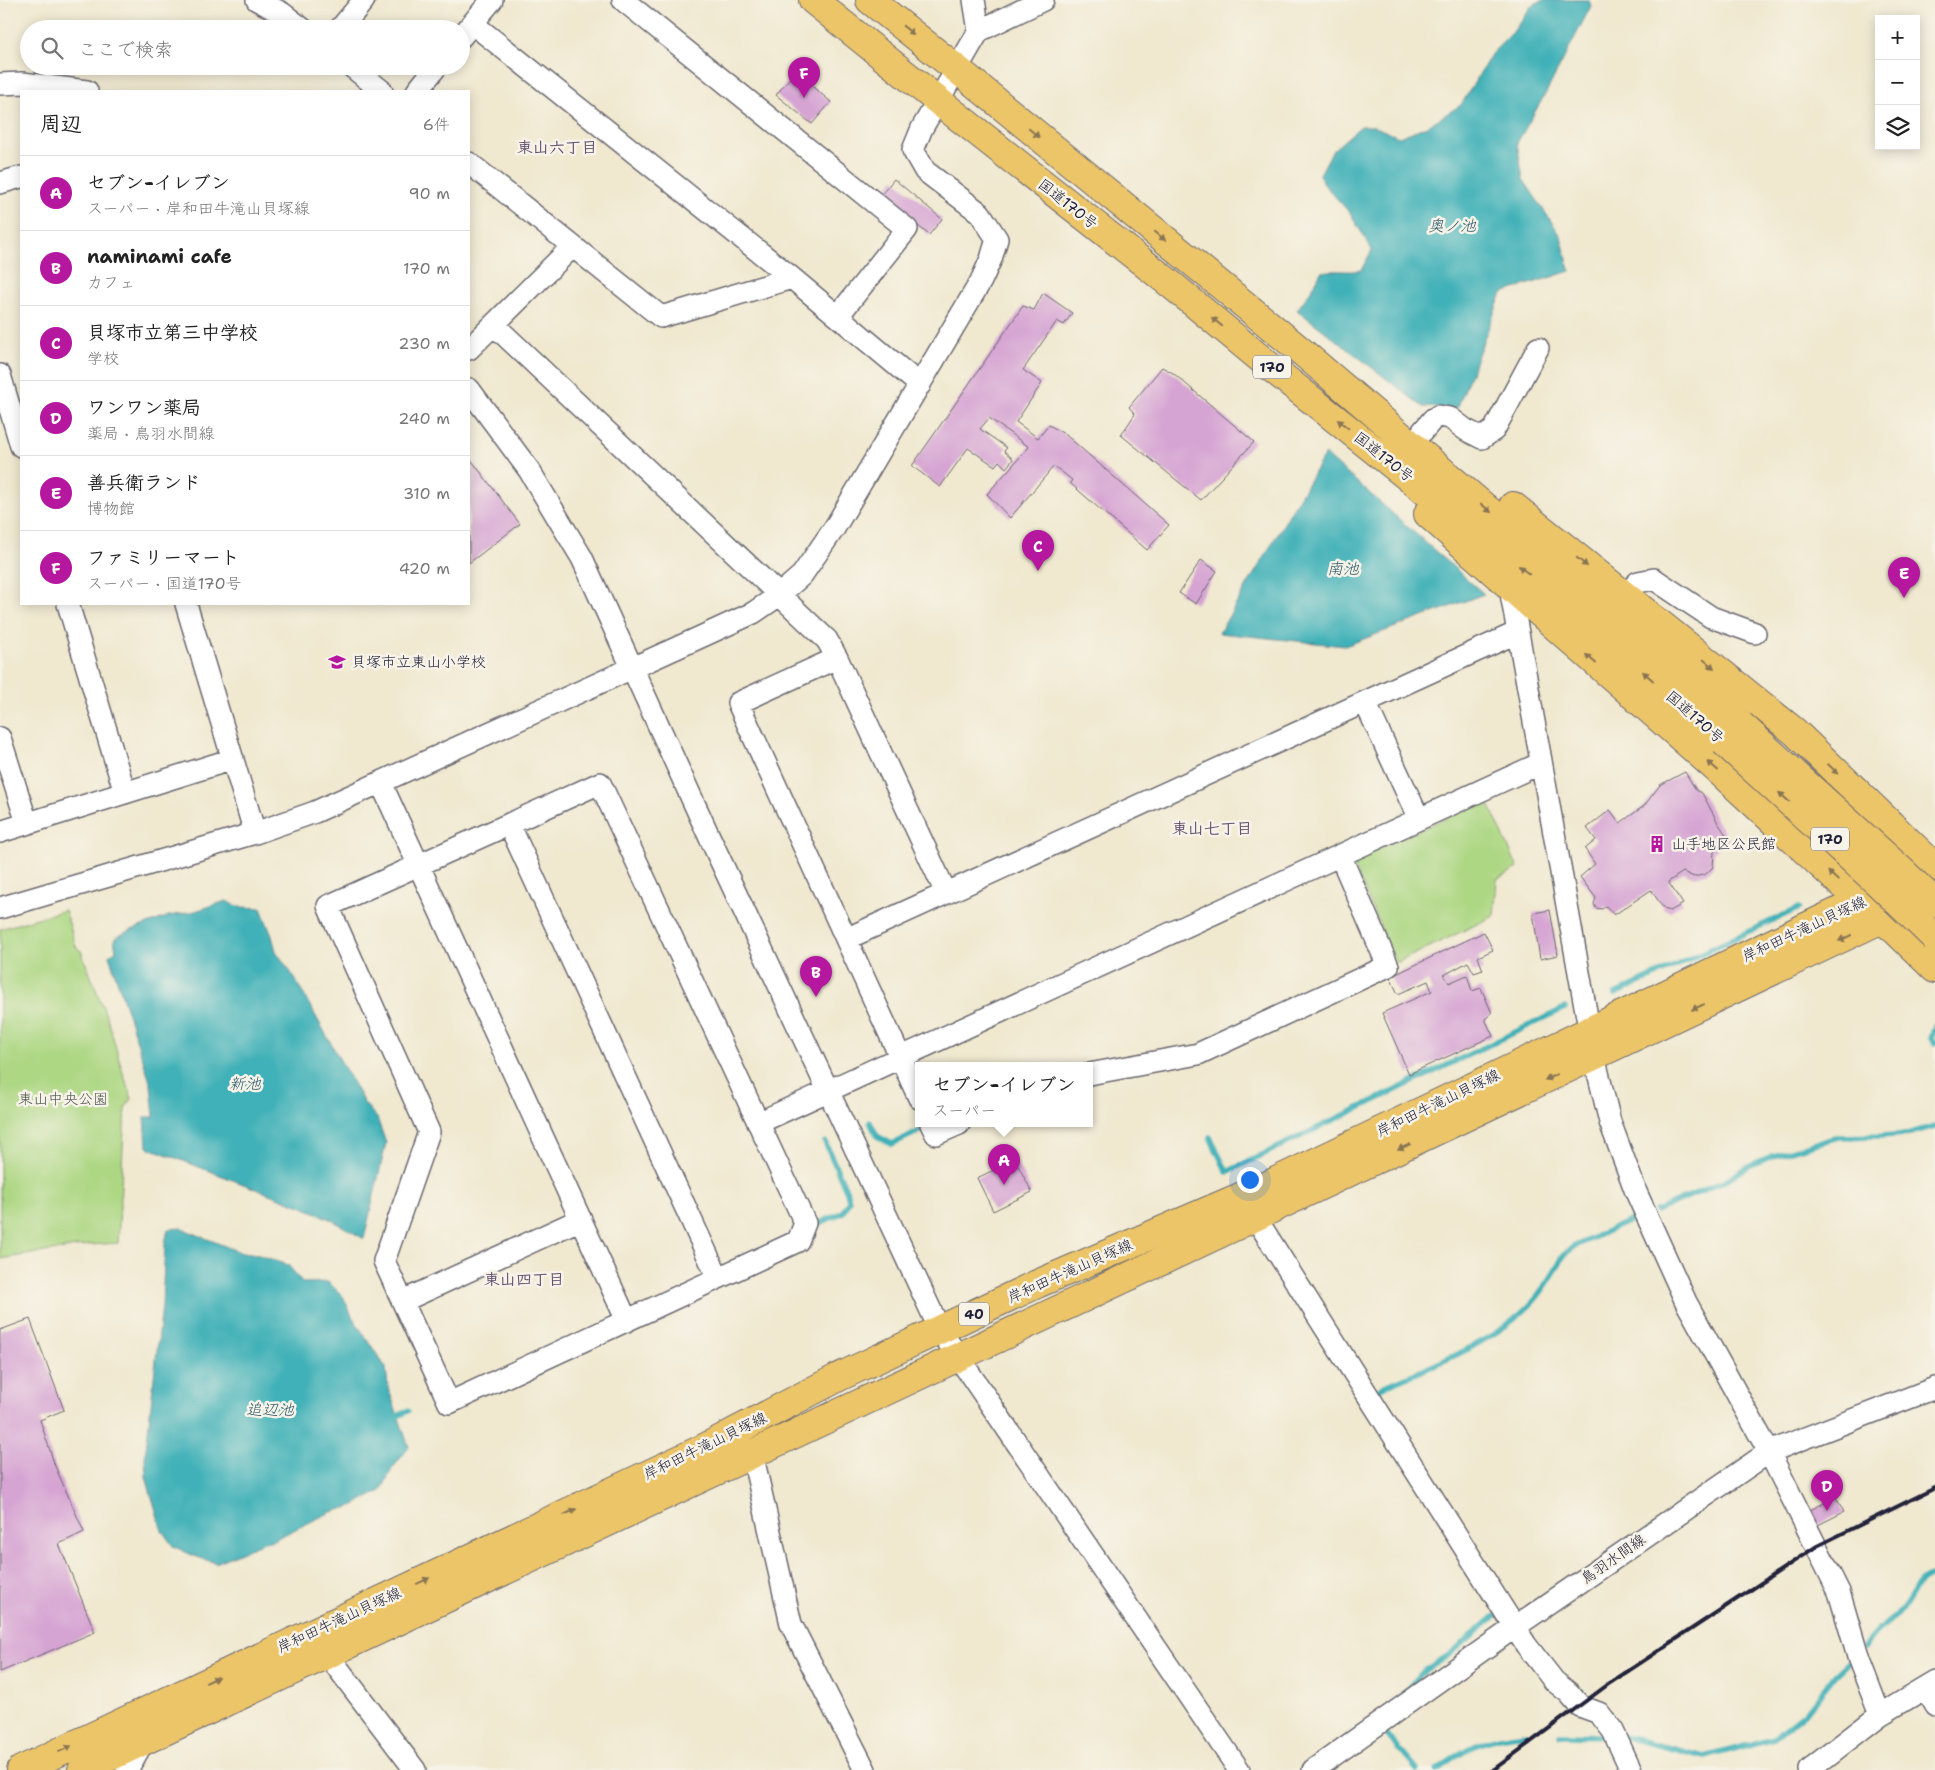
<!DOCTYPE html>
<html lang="ja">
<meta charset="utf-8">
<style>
:root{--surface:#fff;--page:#f6f6f6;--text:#222;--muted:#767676;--line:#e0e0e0;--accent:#b5179e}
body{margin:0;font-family:"Shantell Sans","Klee One",sans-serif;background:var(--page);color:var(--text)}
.controls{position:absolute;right:15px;top:15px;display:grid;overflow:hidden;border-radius:0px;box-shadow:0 2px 12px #0003}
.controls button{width:45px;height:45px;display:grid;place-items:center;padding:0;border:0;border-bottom:1px solid var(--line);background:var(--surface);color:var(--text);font:25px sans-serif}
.you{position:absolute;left:1249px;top:1179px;width:18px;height:18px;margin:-12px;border:4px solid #fff;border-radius:50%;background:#1a73e8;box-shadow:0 0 0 8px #1a73e833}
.badge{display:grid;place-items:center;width:32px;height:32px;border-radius:50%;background:var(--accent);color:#fff;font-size:16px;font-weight:700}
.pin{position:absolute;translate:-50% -41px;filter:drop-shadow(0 1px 2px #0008)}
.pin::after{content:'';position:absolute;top:26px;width:18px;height:15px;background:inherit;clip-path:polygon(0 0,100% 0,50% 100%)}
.popup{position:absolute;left:915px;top:1062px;width:178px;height:65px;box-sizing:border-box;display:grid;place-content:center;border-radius:0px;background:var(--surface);filter:drop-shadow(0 1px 4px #0005);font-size:16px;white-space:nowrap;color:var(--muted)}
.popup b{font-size:19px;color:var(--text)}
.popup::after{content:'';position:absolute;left:50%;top:100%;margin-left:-10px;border:10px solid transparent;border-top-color:var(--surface)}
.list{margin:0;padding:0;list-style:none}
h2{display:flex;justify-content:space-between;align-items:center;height:65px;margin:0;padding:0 20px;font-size:21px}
h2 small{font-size:16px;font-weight:400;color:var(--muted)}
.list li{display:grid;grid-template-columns:32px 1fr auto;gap:15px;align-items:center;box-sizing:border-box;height:75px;padding:0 20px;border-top:1px solid var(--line)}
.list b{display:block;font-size:19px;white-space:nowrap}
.list p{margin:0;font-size:16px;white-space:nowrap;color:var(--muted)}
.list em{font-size:16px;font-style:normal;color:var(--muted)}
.icon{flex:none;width:28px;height:28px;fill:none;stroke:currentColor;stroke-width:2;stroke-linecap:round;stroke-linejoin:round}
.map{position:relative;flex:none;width:1935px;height:1770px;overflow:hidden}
.search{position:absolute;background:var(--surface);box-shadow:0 2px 12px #0003;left:20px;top:20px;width:450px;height:55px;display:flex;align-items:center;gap:12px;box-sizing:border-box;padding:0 18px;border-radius:28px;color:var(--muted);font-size:19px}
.panel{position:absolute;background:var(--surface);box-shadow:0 2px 12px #0003;left:20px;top:90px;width:450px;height:515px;border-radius:0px}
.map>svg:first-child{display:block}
.green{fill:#add783;stroke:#687c5f}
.water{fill:#40b1b8;stroke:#316a7a}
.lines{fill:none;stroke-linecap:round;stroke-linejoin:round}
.stream{stroke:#40b1b8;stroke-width:5.5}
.building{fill:#d6a4d3}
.minor-casing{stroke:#6a676f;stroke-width:24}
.major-casing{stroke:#6a676f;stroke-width:30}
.highway-casing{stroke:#6a676f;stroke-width:30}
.minor{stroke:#fff;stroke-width:21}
.major{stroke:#edc569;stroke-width:28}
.highway{stroke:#edc569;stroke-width:28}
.rail{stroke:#22223b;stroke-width:4}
.highway-bridge-casing{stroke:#6a676f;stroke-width:30;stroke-linecap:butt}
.highway-bridge{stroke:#edc569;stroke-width:28}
.oneway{fill:#887452}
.labels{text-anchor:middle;stroke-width:5;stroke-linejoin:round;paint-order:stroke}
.shield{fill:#f7f3e8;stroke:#62616f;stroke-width:1}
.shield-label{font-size:14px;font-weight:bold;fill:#22223b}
.street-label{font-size:15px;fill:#22223b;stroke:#f7f3e8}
.poi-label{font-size:15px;fill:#22223b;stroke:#f7f3e8;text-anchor:start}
.park-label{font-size:15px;fill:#4c5851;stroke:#f7f3e8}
.neighbourhood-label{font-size:16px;font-weight:bold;fill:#615070;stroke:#f7f3e8}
.water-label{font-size:16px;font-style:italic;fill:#2e5b6d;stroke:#f7f3e8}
</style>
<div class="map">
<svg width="1935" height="1770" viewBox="0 0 1935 1770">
<rect width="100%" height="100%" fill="#f7f3e8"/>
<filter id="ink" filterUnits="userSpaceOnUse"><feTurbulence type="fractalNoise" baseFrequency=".02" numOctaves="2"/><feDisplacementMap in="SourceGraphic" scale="10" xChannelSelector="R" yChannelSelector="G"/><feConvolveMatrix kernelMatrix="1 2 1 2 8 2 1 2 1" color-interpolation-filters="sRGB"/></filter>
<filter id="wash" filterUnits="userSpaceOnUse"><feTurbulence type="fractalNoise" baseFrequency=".0096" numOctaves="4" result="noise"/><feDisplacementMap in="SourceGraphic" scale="20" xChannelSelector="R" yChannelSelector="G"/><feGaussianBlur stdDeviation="1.12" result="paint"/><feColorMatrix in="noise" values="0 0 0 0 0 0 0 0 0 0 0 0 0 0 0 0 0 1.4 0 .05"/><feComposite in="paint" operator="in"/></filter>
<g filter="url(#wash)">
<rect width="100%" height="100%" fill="#f0e8cf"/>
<path class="green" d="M1487,800L1518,868L1497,879L1494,916L1396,963L1354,866L1361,856Z
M65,910L76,947L81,951L109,1023L122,1070L132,1099L125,1108L118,1243L89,1245L0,1259V929Z"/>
<path class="water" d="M1544,0H1589L1591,6L1547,91L1517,143L1523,179L1561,236L1570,271L1502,293L1457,409L1423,407L1297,310L1312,289L1321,272C1336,269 1346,273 1361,270L1372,250L1350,213L1322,182L1320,174L1333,150L1361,126H1373L1399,137L1427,126L1461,105L1492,53L1513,32L1532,5Z
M1325,454L1484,594L1345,646L1219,633Z
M226,901L240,907L261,908L272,936L276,951L294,977L364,1103L377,1118L386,1143L364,1239L332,1220L303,1207L147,1147L145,1117H154L151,1085L109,955L116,951L114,939L126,932L169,916L192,912Z
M181,1228L242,1253L259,1255L288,1265L303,1283L328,1282L343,1296L353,1318L386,1368L388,1387L409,1447L392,1469L381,1491L350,1507L331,1512L273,1540L261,1543L216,1563L194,1556L173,1546L162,1531L146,1477L145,1458L162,1306L165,1243L168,1229Z"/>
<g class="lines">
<path class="stream" d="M1615,994L1799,908
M1935,1025L1931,1039L1935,1043
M870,1122L877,1136L892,1144L922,1130
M1210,1137L1227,1172L1565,1008
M1656,1211L1724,1181L1751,1165L1770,1157L1838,1137L1882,1136L1907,1134L1935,1126
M818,1224L843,1212L849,1201L847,1192L825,1142
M1379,1397L1377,1394L1380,1388C1430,1367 1495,1343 1533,1302C1541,1293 1549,1281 1555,1271C1561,1261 1563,1254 1573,1247L1632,1220
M398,1416L408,1411
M1864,1646L1877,1631L1903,1610L1920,1582L1935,1573
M1402,1694L1425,1670L1449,1655L1495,1616
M1387,1735L1417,1770
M1560,1735L1609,1736
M1625,1737L1705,1757L1774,1738L1805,1713L1835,1675L1852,1659
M1437,1770C1470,1746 1484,1738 1525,1734"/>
</g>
<g id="blocks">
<path class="building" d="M795,72L831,102L812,124L776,95Z
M894,179L942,219L929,235L881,195Z
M1043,293L1072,313L1064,325L1057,321L1023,370L1042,383L1016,422L1038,438L1049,425L1066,435L1169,525L1147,550L1070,483L1072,480L1054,466L1010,518L987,494L1029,447L989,418L980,429L1007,448L1004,451L1013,459L1006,468L999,461L995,466L968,448L940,487L912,466L1023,306L1034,310Z
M1162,367L1173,373L1254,442L1201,500L1121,435L1135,414L1129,407Z
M469,457L520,524L469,563Z
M1201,560L1217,571L1196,604L1179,593Z
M1685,772L1696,790L1702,793L1718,823L1729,839L1714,852L1713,867L1706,874L1694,877L1683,872L1668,882L1683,904L1670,911L1664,909L1651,890L1614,915L1606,906L1602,909L1596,908L1594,904L1596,898L1580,877L1595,864L1585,849L1596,840L1587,828L1610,810L1620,823L1644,806L1660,785Z
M1550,910L1558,955L1540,959L1533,913Z
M1484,932L1493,950L1478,957L1483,970L1474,973L1468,962L1444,975L1449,983L1467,975L1472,991L1481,988L1492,1013L1485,1019L1493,1036L1409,1074L1382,1013L1432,991L1428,981L1398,994L1390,977Z
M1015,1160L1032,1192L993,1211L977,1178Z
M30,1319L64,1410L40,1420L55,1466L84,1532L59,1544L95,1632L0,1672V1330Z
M1836,1497L1844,1512L1818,1525L1810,1510Z"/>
</g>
</g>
<g filter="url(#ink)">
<use href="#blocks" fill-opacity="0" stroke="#6a676f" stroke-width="1"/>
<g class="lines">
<g class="minor-casing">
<path id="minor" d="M257,0L282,13L303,29
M623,0L907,229L838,316
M974,0L979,31
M473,24L792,278L920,385
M340,29L364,0
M461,37L492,0
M351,66L382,91
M0,84L22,83L87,91
M417,91L437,66
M469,163L661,317L792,278
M0,183L21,177
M494,325L827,640L837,658L946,893
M469,349L572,247
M0,375L21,446
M469,389L529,470L582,558L709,836L940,1330L1239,1770
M1422,432L1433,419L1438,416L1450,418L1466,430L1482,438L1494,430L1538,348
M1510,588L1594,1056L1610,1122L1636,1192L1686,1302L1769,1452L1839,1592L1859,1660L1880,1715
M1625,596L1638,582L1654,579L1711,617L1755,633
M68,604L125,793
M186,604L255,833
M837,658L738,703L919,1098
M1365,702L1419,819
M0,738L27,823
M381,783L627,1321
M600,783L805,1223L798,1241L449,1403L384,1261L429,1132L328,906Z
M509,824L718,1278
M0,832L233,759
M0,908L255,833L315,812L705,635L753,613L778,596L802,575L835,527L981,281L991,259L997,239L980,213L925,171L913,150L922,128L979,31L1043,0
M846,939L1518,632
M1089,1074L1198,1054L1388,966L1340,855
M758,1123L1541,763
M931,1124L936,1134L959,1124
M1255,1217L1526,1645L1554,1681L1569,1693L1580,1706L1599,1713L1613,1731L1631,1770
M403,1301L581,1219
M752,1453L791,1624L865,1770
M328,1655L415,1770
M1925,1688L1935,1705
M127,1770L143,1742
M1313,1770L1515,1627L1769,1452L1935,1388
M1809,1770L1880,1715L1935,1682"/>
</g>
<g class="major-casing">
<path id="major" d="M21,1770L704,1448L839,1377L1037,1284L1270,1184L1860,901L1881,894
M82,1770L1255,1217L1903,909"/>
</g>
<g class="highway-casing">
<path id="highway" d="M813,0L937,100L1173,286L1273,369L1540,583L1724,742
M870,0L958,70L1295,346L1741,725
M1513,506L1795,732L1935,867
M1428,514L1719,771L1860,901L1896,931L1935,969"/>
</g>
<use href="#minor" class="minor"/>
<use href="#major" class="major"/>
<use href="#highway" class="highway"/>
<path class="rail" d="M1493,1770L1610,1683L1817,1546L1935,1488"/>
<g class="highway-bridge-casing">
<path id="highway-bridge" d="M1741,725L1901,870L1935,903
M1724,742L1878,883L1935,938"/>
</g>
<use href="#highway-bridge" class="highway-bridge"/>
</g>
<defs><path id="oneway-solid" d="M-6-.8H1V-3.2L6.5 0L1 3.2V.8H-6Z" transform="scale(1.25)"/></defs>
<g class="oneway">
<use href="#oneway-solid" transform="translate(908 30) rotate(38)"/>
<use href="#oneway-solid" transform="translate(1034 133) rotate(40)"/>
<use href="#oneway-solid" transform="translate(1160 236) rotate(40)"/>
<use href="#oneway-solid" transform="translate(1217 322) rotate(-140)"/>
<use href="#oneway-solid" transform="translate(1343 424) rotate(-142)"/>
<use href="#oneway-solid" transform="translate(1486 508) rotate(40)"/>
<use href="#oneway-solid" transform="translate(1582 562) rotate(39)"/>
<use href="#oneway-solid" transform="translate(1524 570) rotate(-141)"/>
<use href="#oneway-solid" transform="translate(1591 659) rotate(-139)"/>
<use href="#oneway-solid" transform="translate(1709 664) rotate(39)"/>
<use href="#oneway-solid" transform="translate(1648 676) rotate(-139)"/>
<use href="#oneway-solid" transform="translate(1713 766) rotate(-139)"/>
<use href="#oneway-solid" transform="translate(1833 769) rotate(44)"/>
<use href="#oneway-solid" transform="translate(1784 797) rotate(-138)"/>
<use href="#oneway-solid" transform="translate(1833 876) rotate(-137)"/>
<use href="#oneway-solid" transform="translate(1845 938) rotate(155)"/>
<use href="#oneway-solid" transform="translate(1698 1007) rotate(155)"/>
<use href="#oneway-solid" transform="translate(1551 1077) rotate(155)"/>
<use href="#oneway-solid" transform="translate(1404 1147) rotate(155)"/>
<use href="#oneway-solid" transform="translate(570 1512) rotate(-25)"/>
<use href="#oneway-solid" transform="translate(423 1581) rotate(-25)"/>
<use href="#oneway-solid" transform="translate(212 1680) rotate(-25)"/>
<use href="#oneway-solid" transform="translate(65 1749) rotate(-25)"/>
</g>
</g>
<defs>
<g id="school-bare" transform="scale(1.35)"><path d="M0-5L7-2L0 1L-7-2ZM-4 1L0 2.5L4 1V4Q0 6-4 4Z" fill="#b5179e" stroke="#f7f3e8" stroke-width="2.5" paint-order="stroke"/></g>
<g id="building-bare" transform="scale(1.35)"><path d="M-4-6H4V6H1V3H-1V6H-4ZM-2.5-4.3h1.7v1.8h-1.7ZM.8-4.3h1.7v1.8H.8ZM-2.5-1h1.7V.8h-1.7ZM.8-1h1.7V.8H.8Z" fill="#b5179e" stroke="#f7f3e8" stroke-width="2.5" paint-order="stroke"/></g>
</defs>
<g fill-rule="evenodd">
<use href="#school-bare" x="337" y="662"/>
<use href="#building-bare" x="1657" y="844"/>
</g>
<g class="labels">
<g class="shield">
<rect x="1253" y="355.5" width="38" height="23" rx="4"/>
<rect x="1811" y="827.5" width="38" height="23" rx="4"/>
<rect x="959" y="1302.5" width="30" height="23" rx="4"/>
</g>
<g class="shield-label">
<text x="1272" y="372">170</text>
<text x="1830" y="844">170</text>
<text x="974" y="1319">40</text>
</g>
<g class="street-label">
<text transform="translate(1068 204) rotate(38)" y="5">国道170号</text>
<text transform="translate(1384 457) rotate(38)" y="5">国道170号</text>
<text transform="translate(1695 717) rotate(41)" y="5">国道170号</text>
<text transform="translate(1804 929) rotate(-25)" y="5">岸和田牛滝山貝塚線</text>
<text transform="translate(1438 1103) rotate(-26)" y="5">岸和田牛滝山貝塚線</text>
<text transform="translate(1070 1271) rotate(-24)" y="5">岸和田牛滝山貝塚線</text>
<text transform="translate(705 1446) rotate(-26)" y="5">岸和田牛滝山貝塚線</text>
<text transform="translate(1613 1559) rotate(-35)" y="5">鳥羽水間線</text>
<text transform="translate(339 1620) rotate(-25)" y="5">岸和田牛滝山貝塚線</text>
</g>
<g class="poi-label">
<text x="351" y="667">貝塚市立東山小学校</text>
<text x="1671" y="849">山手地区公民館</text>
</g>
<g class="park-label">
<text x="63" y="1104">東山中央公園</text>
</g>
<g class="neighbourhood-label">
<text x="557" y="153">東山六丁目</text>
<text x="1212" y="834">東山七丁目</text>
<text x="524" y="1285">東山四丁目</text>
</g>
<g class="water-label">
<text x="1452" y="231">奥ノ池</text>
<text x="1343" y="574">南池</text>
<text x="245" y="1089">新池</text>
<text x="270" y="1415">追辺池</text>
</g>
</g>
</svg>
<div class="controls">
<button>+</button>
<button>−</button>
<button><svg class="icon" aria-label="layers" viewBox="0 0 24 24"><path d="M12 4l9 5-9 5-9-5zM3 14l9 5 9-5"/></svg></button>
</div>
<div class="you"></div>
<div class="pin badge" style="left:1004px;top:1185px">A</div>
<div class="popup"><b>セブン-イレブン</b>スーパー</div>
<div class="pin badge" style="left:816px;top:997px">B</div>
<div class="pin badge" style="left:1038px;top:571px">C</div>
<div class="pin badge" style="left:1827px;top:1511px">D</div>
<div class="pin badge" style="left:1904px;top:598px">E</div>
<div class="pin badge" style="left:804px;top:98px">F</div>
<div class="search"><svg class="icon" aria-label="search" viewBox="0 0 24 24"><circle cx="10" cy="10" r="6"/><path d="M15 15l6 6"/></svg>ここで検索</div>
<section class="panel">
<h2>周辺<small>6件</small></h2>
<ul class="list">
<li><span class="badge">A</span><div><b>セブン-イレブン</b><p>スーパー · 岸和田牛滝山貝塚線</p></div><em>90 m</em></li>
<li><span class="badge">B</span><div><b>naminami cafe</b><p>カフェ</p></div><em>170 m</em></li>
<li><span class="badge">C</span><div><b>貝塚市立第三中学校</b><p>学校</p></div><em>230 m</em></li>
<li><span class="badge">D</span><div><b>ワンワン薬局</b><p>薬局 · 鳥羽水間線</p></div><em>240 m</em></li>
<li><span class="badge">E</span><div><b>善兵衛ランド</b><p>博物館</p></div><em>310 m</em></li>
<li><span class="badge">F</span><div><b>ファミリーマート</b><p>スーパー · 国道170号</p></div><em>420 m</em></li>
</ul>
</section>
</div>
